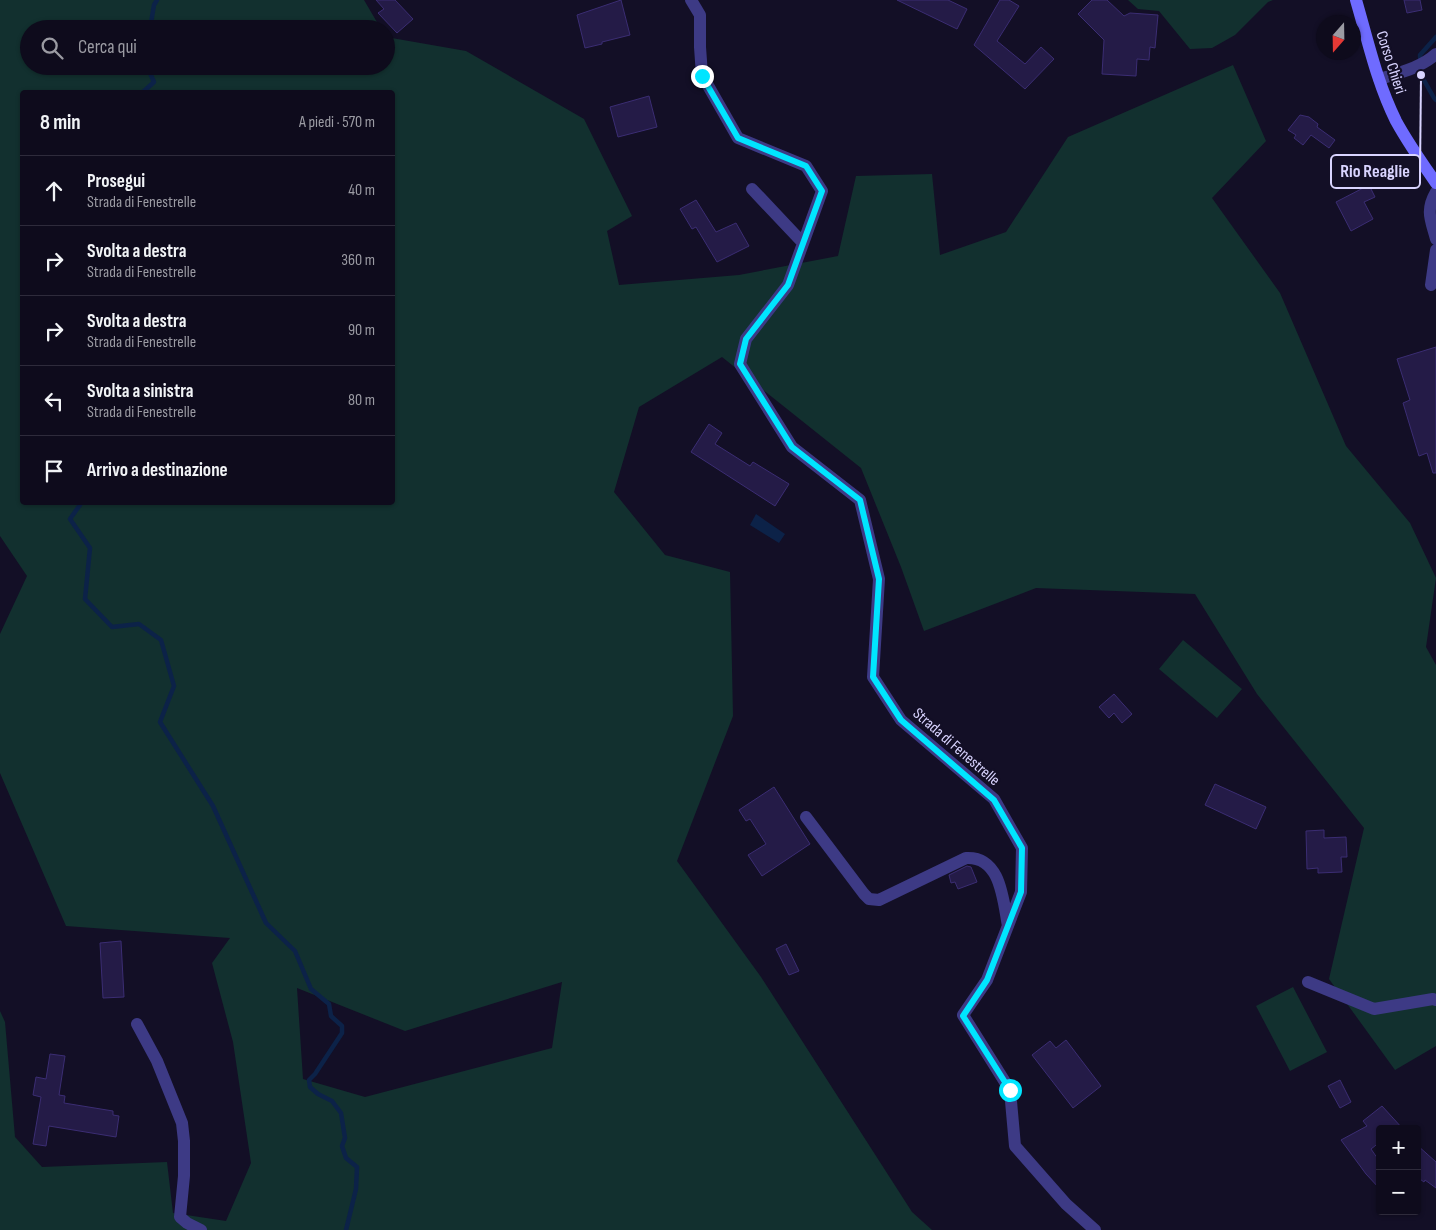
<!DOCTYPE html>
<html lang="it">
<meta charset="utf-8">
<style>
:root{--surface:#0e0b1c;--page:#171425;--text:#f1f3f6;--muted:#9b9ba3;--line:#2e2b3b}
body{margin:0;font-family:"Sofia Sans Condensed",sans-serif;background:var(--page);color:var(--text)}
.controls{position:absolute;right:15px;bottom:15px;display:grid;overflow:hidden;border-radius:5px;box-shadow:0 1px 4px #0004}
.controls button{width:45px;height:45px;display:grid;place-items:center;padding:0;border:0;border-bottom:1px solid var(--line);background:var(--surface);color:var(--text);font:25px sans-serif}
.compass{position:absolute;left:1316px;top:15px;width:45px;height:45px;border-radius:50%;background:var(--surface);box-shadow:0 1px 4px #0004;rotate:200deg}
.stop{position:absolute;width:15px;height:15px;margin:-11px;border:4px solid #00e5ff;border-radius:50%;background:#fff}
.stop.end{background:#00e5ff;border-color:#fff;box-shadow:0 1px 5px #0008}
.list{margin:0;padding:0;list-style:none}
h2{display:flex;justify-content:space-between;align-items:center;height:65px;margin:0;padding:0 20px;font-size:21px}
h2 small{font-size:16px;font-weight:400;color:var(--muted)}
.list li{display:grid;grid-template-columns:32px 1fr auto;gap:15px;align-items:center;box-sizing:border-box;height:70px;padding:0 20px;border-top:1px solid var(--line)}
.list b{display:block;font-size:19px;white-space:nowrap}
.list p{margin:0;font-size:16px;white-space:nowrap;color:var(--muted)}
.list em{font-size:16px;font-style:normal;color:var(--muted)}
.icon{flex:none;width:28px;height:28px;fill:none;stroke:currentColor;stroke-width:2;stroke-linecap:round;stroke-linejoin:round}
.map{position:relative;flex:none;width:1436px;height:1230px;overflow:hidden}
.search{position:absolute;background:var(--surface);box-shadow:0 1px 4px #0004;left:20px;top:20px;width:375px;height:55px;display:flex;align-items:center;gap:12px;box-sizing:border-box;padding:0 18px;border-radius:28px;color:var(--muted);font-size:19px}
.panel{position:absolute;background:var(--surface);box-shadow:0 1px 4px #0004;left:20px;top:90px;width:375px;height:415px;border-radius:5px}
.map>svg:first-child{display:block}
.green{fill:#12302f;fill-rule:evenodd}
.water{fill:#0c2248}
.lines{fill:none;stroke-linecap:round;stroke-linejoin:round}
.stream{stroke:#0c2248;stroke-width:4.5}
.building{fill:#241b47;stroke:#3b2d73}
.street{stroke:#3d3a85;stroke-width:12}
.secondary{stroke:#6f6bff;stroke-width:12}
.route{stroke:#00e5ff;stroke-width:6}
.labels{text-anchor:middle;stroke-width:4.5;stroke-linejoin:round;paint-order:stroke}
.street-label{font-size:16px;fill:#d9d4ff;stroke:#130f26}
.leader{fill:none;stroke:#d9d4ff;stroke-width:2}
.callout-dot{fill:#d9d4ff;stroke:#130f26;stroke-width:2}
.callout{fill:#130f26;stroke:#d9d4ff;stroke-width:2}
.callout-label{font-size:18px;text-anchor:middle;font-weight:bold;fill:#d9d4ff}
</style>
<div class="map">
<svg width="1436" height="1230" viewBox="0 0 1436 1230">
<rect width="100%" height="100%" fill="#130f26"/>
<path class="green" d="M0,0H364L381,29H29V66H386V37L466,51L584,119L632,216L607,231L619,285L739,275L838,256L856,176L932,174L940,255L1006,232L1068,137L1233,65L1266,141L1212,198L1280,293L1346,446L1410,523L1436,578L1426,647L1436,665V1046L1395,1070L1329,979L1364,828L1257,694L1195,594L1036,588L924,631L901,567L861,468L722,357L639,407L614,492L665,555L730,572L733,716L677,861L761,977L912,1212L932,1230H0V1011L5,1022L15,1137L42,1167L167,1162L173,1213L226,1221L251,1163L233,1042L212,963L230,938L66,926L0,773V634L27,576L0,536ZM22,92H392V502H22ZM562,982L552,1048L365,1097L303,1079L297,988L405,1031Z
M1128,0H1273L1268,2L1235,35L1212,48L1190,49L1159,11L1138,9Z
M1183,640L1242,689L1217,718L1159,669Z
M1293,987L1327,1052L1290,1071L1256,1006Z"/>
<path class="water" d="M756,514L785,534L779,543L750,525Z"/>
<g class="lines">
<path class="stream" d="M150,29L154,5L157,0
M1436,37L1420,55L1421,75L1434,98L1436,100
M143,92L154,82L147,66
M82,502L70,519L90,548L85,599L112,627L139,624L161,640L174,686L160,722L213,806L266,923L295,951L311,989L329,1004L331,1016L342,1026V1033L315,1074L309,1080L310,1087L318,1094L332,1101L341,1113L345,1138L342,1146L346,1158L357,1167L356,1189L346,1230"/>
</g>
<path class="building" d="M376,0H395L413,19L397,33L378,13L384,9Z
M621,0L630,35L602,42V44L585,48L577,15Z
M897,0H948L967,9L957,29Z
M1000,0H1009L1019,6L997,41L1025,64L1041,47L1054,59L1025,89L974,45Z
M1092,0H1107L1124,16L1130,13L1158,15L1155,48L1150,47L1149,60L1137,59L1136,76L1102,74L1104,40L1078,14Z
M1404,0H1420L1422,10L1407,13Z
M649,96L657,127L618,137L610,107Z
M1300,115L1309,117L1318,124L1317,127L1335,140L1329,148L1311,135L1303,145L1294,138L1296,135L1288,130Z
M1369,185L1375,197L1364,202L1373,219L1351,231L1336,202Z
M696,200L716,232L736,223L749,246L717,262L696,227L692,229L680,209Z
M1436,347V473H1433L1427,453L1419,456L1403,403L1410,400L1397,359Z
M709,424L722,433L715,444L750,466L753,462L789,484L775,506L691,452Z
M1114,694L1132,714L1122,723L1114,713L1109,718L1099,707Z
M1215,784L1266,807L1256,829L1205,805Z
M774,787L810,844L762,876L748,855L766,844L750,819L746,821L739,810Z
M1324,830V838L1346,837L1347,857H1341L1342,872L1318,873V868L1307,869L1306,831Z
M967,866L971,867L977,882L958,889L955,882L951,883L949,875Z
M121,941L124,997L103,998L100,943Z
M786,944L799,971L789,975L776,949Z
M1066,1040L1101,1086L1073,1108L1032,1055L1050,1041L1056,1048Z
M50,1054L65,1056L59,1095L65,1096L64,1103L113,1111V1115L119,1116L116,1137L49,1126L46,1146L33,1144L41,1097L33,1095L36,1077L46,1079Z
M1340,1080L1351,1102L1340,1108L1328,1086Z
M1382,1106L1403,1129H1380V1142L1371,1149L1380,1162V1189L1366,1174L1341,1140L1367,1126L1363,1121Z
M1417,1145L1436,1162V1188L1425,1180L1424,1182L1417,1177Z"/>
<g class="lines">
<path class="street" d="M691,0L700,15V47L702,75L738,138L806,166L822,191L788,285L746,339L740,364L792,447L860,500L879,579L873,677L901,720L994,799L1022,848L1021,892L987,980L963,1015L1010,1090L1015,1146L1066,1204L1095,1230
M1379,79C1398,73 1421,68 1436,54
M752,189L803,243
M1436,192C1425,211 1431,220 1436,239
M1431,285L1436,250
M806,817L864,894L869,899L879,900L966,858C1001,856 1003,900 1008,926
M1308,982L1374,1009L1433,999L1436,1000
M137,1024L157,1061L182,1123L184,1141V1176L180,1217L187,1223L201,1230"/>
<path class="secondary" d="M1356,0C1368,41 1377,83 1396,121C1408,143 1422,163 1436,183"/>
</g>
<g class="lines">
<path class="route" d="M702,76L738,138L806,166L822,191L788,285L746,339L740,364L792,447L860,500L879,579L873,677L901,720L994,800L1022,848L1021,892L987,980L963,1016L1010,1090"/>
</g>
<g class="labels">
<g class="street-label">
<text transform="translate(1392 62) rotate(72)" y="6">Corso Chieri</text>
<text transform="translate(957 746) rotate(41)" y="6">Strada di Fenestrelle</text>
</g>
</g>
<path class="leader" d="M1421 75L1420 171"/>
<circle class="callout-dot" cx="1421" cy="75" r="5"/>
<rect class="callout" x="1331" y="155" width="89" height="33" rx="5"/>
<g class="callout-label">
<text x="1375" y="177">Rio Reaglie</text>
</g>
</svg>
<div class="controls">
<button>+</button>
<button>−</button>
</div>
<svg class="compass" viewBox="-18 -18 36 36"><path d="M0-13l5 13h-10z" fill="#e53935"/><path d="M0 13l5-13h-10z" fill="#9b9ba3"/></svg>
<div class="stop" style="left:1010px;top:1090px"></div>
<div class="stop end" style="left:702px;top:76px"></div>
<div class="search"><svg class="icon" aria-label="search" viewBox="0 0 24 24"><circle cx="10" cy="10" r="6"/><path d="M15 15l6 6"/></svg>Cerca qui</div>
<section class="panel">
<h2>8 min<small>A piedi · 570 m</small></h2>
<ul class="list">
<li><svg class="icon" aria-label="ahead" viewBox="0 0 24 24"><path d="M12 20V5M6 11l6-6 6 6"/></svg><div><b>Prosegui</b><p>Strada di Fenestrelle</p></div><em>40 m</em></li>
<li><svg class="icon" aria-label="right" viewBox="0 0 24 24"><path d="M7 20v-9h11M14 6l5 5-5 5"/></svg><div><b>Svolta a destra</b><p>Strada di Fenestrelle</p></div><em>360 m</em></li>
<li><svg class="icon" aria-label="right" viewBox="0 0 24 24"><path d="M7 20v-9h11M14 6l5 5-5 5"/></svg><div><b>Svolta a destra</b><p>Strada di Fenestrelle</p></div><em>90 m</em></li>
<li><svg class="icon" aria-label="left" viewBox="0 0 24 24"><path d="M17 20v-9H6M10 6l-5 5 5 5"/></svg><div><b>Svolta a sinistra</b><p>Strada di Fenestrelle</p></div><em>80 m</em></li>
<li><svg class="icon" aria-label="arrive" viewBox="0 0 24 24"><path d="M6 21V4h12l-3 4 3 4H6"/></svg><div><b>Arrivo a destinazione</b></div></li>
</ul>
</section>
</div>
